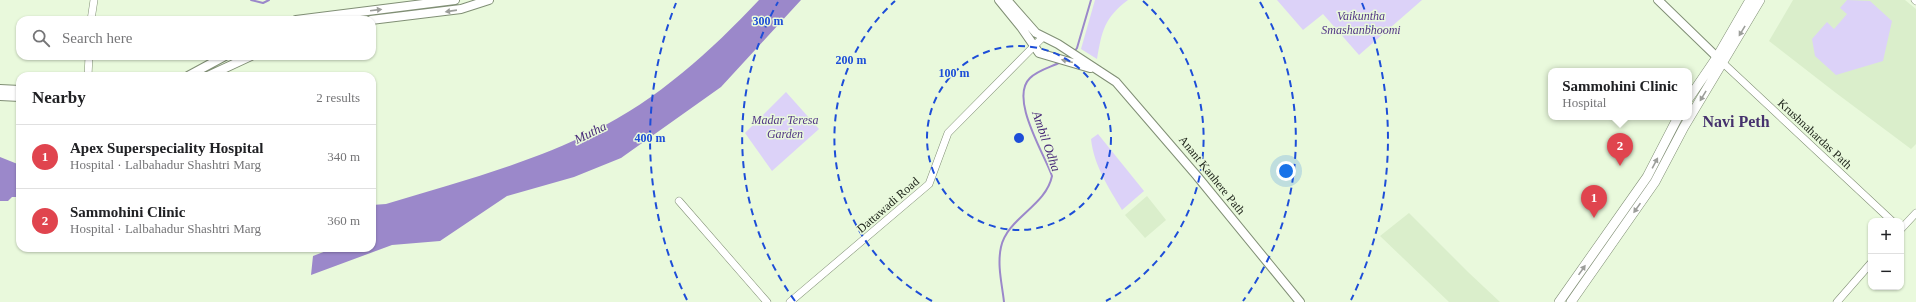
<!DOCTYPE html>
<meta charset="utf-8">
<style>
:root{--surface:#fff;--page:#f2f2f2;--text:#202124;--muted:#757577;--line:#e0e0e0;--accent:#8559d3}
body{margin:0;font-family:"Times New Roman",serif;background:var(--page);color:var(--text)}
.controls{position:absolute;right:12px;bottom:12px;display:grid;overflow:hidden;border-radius:8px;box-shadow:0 1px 3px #0004}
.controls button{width:36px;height:36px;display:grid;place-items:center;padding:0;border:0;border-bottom:1px solid var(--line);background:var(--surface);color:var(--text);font:20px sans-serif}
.you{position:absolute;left:1286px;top:171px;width:14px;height:14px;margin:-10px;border:3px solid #fff;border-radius:50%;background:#1a73e8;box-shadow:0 0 0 6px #1a73e833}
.badge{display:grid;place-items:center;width:26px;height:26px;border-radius:50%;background:var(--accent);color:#fff;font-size:13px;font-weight:700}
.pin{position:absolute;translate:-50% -33px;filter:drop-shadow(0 1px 2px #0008)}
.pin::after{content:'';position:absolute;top:21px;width:14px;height:12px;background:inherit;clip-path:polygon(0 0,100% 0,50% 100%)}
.popup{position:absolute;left:1548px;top:68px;width:144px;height:52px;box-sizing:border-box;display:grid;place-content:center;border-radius:8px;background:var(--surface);filter:drop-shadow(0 1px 3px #0005);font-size:13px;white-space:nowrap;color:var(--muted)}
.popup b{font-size:15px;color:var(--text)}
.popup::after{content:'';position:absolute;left:50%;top:100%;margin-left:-8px;border:8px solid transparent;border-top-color:var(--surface)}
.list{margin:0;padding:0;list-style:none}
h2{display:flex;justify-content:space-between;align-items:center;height:52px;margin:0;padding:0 16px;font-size:17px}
h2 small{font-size:13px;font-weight:400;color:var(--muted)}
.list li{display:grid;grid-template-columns:26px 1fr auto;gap:12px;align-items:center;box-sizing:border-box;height:64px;padding:0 16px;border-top:1px solid var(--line)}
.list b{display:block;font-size:15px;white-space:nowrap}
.list p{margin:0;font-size:13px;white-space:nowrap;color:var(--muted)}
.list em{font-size:13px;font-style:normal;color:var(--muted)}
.icon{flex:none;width:22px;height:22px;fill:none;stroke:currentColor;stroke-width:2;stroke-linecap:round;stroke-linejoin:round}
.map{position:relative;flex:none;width:1916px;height:302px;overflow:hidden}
.search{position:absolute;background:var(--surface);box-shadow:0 1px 3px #0004;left:16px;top:16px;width:360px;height:44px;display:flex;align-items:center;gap:10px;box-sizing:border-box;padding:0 14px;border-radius:12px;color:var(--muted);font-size:15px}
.panel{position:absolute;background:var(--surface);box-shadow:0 1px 3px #0004;left:16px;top:72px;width:360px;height:180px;border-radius:12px}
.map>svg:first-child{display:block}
.built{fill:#daeecb}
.green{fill:#dcd2f8}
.water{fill:#9b88ca}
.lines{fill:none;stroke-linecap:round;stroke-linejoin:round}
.stream{stroke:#9b88ca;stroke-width:2}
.tertiary-casing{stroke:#808f75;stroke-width:8}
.secondary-casing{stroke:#808f75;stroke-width:10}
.primary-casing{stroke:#808f75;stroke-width:10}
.tertiary{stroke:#fff;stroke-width:7}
.secondary{stroke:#fff;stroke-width:8}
.primary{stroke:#fff;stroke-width:9}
.oneway{fill:#9c9e9a}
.ring{fill:none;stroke:#1d4ed8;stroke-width:2;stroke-dasharray:7 5}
.labels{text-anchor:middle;stroke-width:3;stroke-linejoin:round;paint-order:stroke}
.park-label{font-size:12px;font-style:italic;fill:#523685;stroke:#e9f9dc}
.street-label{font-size:12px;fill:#22281e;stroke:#e9f9dc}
.water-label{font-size:13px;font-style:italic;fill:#462877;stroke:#e9f9dc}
.district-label{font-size:16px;font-weight:bold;fill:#45316d;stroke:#e9f9dc}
.centre{fill:#1d4ed8;stroke:#e9f9dc;stroke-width:2}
.ring-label{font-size:12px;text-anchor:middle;font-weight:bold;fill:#1d4ed8;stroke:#e9f9dc;stroke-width:3;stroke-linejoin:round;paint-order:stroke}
</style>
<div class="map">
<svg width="1916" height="302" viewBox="0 0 1916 302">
<rect width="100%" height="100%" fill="#e9f9dc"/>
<path class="built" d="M1793,0H1905L1916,9V144L1911,149L1836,93L1769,41Z
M1147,196L1166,220L1145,238L1125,215Z
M1409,213L1468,272L1500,302H1449L1380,236Z"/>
<path class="green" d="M1095,0H1128C1104,18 1102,31 1097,59L1081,49Z
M1277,0H1422L1359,55L1323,14L1303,30Z
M1847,0L1870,1L1892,21L1883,61L1836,75L1815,56L1812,39L1827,22L1834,29L1847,14L1840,8Z
M786,92L819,129L772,171L745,133Z
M1098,134L1144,191L1122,210C1109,188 1094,166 1091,139Z"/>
<path class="water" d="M759,0H801L721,87L621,158L574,177L507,196L440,241L392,245L311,275L313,256L334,248H372V205L386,204C456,183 528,164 594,131C657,100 711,51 759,0Z
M0,157L20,165V197H12L8,201H0Z"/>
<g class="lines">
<path class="stream" d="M251,0L263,3L269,0
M1074,52L1077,48L1091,0
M1004,302C1002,284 997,265 1001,247C1007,218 1046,206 1052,176C1044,153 1009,98 1030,78C1038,70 1051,67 1061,62"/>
<g class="tertiary-casing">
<path id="tertiary" d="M1915,0L1916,1
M91,20L94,0
M1723,63L1892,221
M88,76L89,56
M679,201L767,302
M1901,229L1916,213
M790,302L929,184L948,133L1043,37
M1837,302L1871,263"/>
</g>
<g class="secondary-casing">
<path id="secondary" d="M999,0L1021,27L1039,53L1090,68
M1007,0L1036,33L1058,44L1116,82L1197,176L1300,302
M1658,0L1721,61
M296,20L455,0
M371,20L461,9L489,0
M188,76L225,56
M208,76L251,56
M0,89L20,90
M0,96L20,97"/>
</g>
<g class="primary-casing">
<path id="primary" d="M1689,98L1717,57L1750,0
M1559,302L1647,177L1678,117
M1571,302L1655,182L1684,127L1760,0"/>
</g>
<use href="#tertiary" class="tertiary"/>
<use href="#secondary" class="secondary"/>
<use href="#primary" class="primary"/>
</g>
<defs><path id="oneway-solid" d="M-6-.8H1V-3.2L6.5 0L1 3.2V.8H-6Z"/></defs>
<g class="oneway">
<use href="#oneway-solid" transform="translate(376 10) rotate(-7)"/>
<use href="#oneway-solid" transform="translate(451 11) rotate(172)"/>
<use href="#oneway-solid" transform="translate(1742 31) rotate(121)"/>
<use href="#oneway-solid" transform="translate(1067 61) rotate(-166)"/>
<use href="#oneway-solid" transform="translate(1703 96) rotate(121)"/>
<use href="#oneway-solid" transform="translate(1655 163) rotate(-62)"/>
<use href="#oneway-solid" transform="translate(1637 208) rotate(125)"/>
<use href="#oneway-solid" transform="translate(1582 270) rotate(-55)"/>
</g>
<g class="ring">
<circle cx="1019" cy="138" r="92"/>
<path d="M932 301A185 185 0 0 1 895 1M1143 1A185 185 0 0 1 1106 301"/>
<path d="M795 301A277 277 0 0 1 778 2M1260 2A277 277 0 0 1 1243 301"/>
<path d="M687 300A369 369 0 0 1 676 3M1362 3A369 369 0 0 1 1351 300"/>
</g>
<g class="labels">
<g class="park-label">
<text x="1361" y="20">Vaikuntha<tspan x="1361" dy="14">Smashanbhoomi</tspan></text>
<text x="785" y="124">Madar Teresa<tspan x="785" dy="14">Garden</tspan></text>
</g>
<g class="street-label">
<text transform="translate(1815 134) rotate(43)" y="4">Krushnahardas Path</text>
<text transform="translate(1212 175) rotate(51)" y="4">Anant Kanhere Path</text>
<text transform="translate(888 205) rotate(-41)" y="4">Dattawadi Road</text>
</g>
<g class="water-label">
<text transform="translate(590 132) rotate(-26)" y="5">Mutha</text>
<text transform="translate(1047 141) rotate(71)" y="5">Ambil Odha</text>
</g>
<g class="district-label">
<text x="1736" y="127">Navi Peth</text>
</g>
</g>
<circle cx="1019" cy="138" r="6" class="centre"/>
<g class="ring-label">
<text x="768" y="25">300 m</text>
<text x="851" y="64">200 m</text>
<text x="954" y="77">100 m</text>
<text x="650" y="142">400 m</text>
</g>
</svg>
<div class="controls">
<button>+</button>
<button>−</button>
</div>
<div class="you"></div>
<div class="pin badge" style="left:1594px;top:218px;background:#e0444e">1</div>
<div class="pin badge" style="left:1620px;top:166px;background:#e0444e">2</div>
<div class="popup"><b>Sammohini Clinic</b>Hospital</div>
<div class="search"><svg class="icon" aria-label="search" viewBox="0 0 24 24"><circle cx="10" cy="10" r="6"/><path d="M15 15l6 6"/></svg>Search here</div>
<section class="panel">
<h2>Nearby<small>2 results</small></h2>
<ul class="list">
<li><span class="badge" style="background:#e0444e">1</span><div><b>Apex Superspeciality Hospital</b><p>Hospital · Lalbahadur Shashtri Marg</p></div><em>340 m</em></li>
<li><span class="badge" style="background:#e0444e">2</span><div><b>Sammohini Clinic</b><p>Hospital · Lalbahadur Shashtri Marg</p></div><em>360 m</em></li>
</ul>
</section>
</div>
